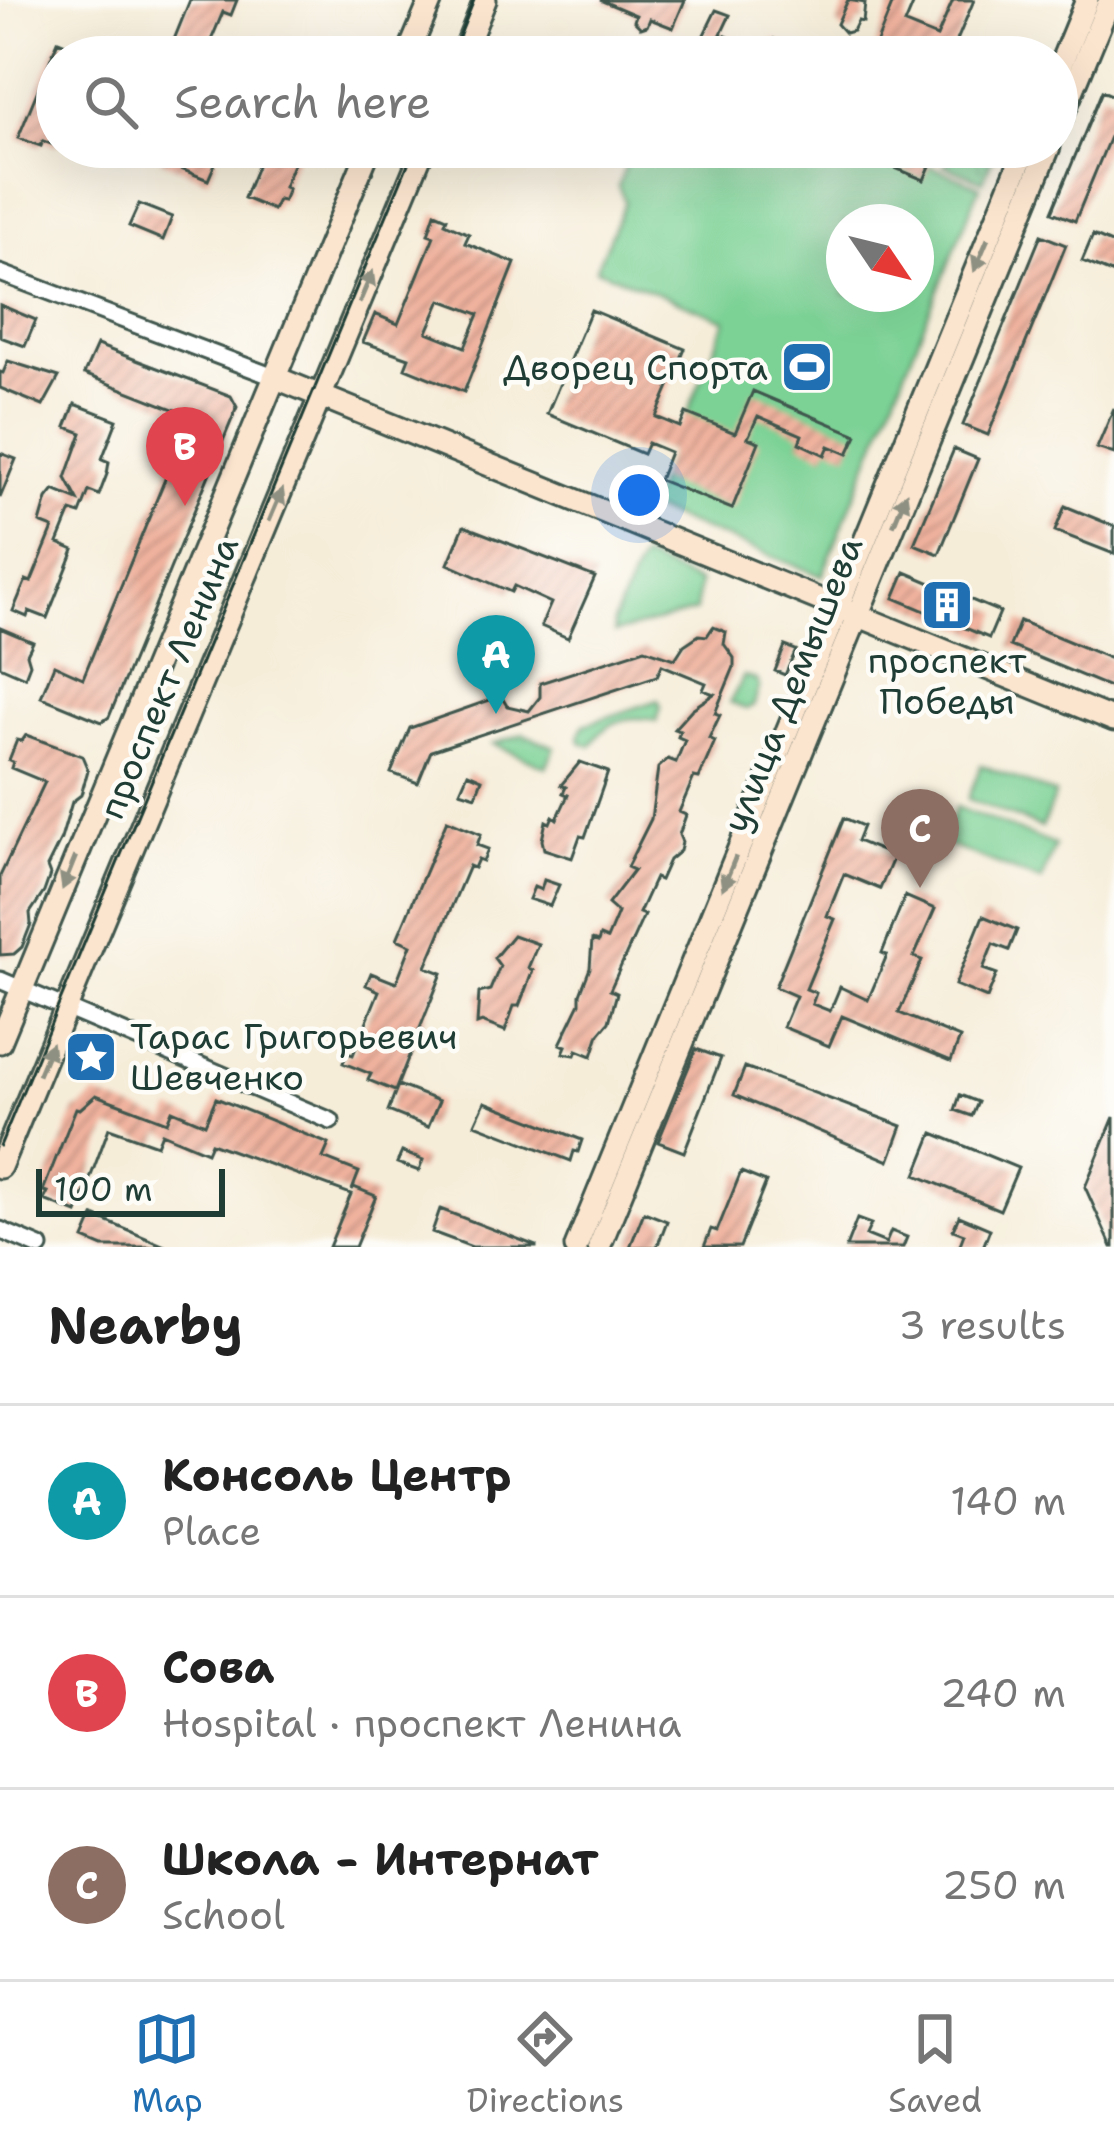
<!DOCTYPE html>
<meta charset="utf-8">
<style>
:root{--surface:#fff;--page:#f2f2f2;--text:#222;--muted:#767676;--line:#e0e0e0;--accent:#1f6fb2}
body{margin:0;font-family:"Shantell Sans",sans-serif;background:var(--page);color:var(--text)}
.compass{position:absolute;left:826px;top:204px;width:108px;height:108px;border-radius:50%;background:var(--surface);box-shadow:0 12px 48px #0002;rotate:125deg}
.scale{position:absolute;left:36px;bottom:30px;width:189px;box-sizing:border-box;padding-left:12px;border:6px solid #1f3d34;border-top:0;font-size:33px;line-height:42px;white-space:nowrap;color:#1f3d34;-webkit-text-stroke:9px #fdfcf7;paint-order:stroke}
.you{position:absolute;left:639px;top:495px;width:42px;height:42px;margin:-30px;border:9px solid #fff;border-radius:50%;background:#1a73e8;box-shadow:0 0 0 18px #1a73e833}
.badge{display:grid;place-items:center;width:78px;height:78px;border-radius:50%;background:var(--accent);color:#fff;font-size:39px;font-weight:700}
.pin{position:absolute;translate:-50% -99px;filter:drop-shadow(0 3px 6px #0008)}
.pin::after{content:'';position:absolute;top:63px;width:42px;height:36px;background:inherit;clip-path:polygon(0 0,100% 0,50% 100%)}
.list{margin:0;padding:0;list-style:none}
h2{display:flex;justify-content:space-between;align-items:center;height:156px;margin:0;padding:0 48px;font-size:51px}
h2 small{font-size:39px;font-weight:400;color:var(--muted)}
.list li{display:grid;grid-template-columns:78px 1fr auto;gap:36px;align-items:center;box-sizing:border-box;height:192px;padding:0 48px;border-top:3px solid var(--line)}
.list b{display:block;font-size:45px;white-space:nowrap}
.list p{margin:0;font-size:39px;white-space:nowrap;color:var(--muted)}
.list em{font-size:39px;font-style:normal;color:var(--muted)}
.icon{flex:none;width:66px;height:66px;fill:none;stroke:currentColor;stroke-width:2;stroke-linecap:round;stroke-linejoin:round}
.map{position:relative;flex:none;width:1114px;height:1247px;overflow:hidden}
.search{position:absolute;background:var(--surface);box-shadow:0 12px 48px #0002;left:36px;right:36px;top:36px;height:132px;display:flex;align-items:center;gap:30px;box-sizing:border-box;padding:0 42px;border-radius:66px;color:var(--muted);font-size:45px}
.sheet{height:732px;background:var(--surface)}
nav{display:flex;justify-content:space-around;align-items:center;box-sizing:border-box;height:168px;border-top:3px solid var(--line);background:var(--surface);font-size:33px;color:var(--muted)}
nav a{display:grid;justify-items:center;gap:6px}
nav .on{color:var(--accent)}
.map>svg:first-child{display:block}
.green{fill:#7bd195;stroke:#4d8764;stroke-width:3;fill-rule:evenodd}
.park{fill:url(#park-tufts);stroke:#4d8764;stroke-width:3}
.building{fill:url(#building-hatch);fill-rule:evenodd}
.lines{fill:none;stroke-linecap:round;stroke-linejoin:round}
.street-casing{stroke:#3f574d;stroke-width:21}
.secondary-casing{stroke:#3f574d;stroke-width:27}
.street{stroke:#fff;stroke-width:15}
.secondary{stroke:#fce5cf;stroke-width:21}
.tram{stroke:#1f3d34;stroke-width:3}
.oneway{fill:#8e9182}
.labels{text-anchor:middle;stroke-width:9;stroke-linejoin:round;paint-order:stroke}
.poi-label{font-size:36px;fill:#1f3d34;stroke:#fdfcf7;text-anchor:end}
.street-label{font-size:36px;fill:#1f3d34;stroke:#fdfcf7}
</style>
<div class="map">
<svg width="1114" height="1247" viewBox="0 0 1114 1247">
<defs>
<pattern id="park-tufts" width="24" height="20" patternUnits="userSpaceOnUse" patternTransform="scale(3)"><rect width="24" height="20" fill="#7bd195"/><path d="M3 7l-1-3M5 7V3M7 7l1-3M15 17l-1-3M17 17v-4M19 17l1-3" fill="none" stroke="#64ab7a"/></pattern>
<pattern id="building-hatch" width="6" height="6" patternUnits="userSpaceOnUse" patternTransform="scale(3)"><rect width="6" height="6" fill="#f0b29e"/><path d="M-1 1l2-2M0 6l6-6M5 7l2-2" fill="none" stroke="#c29282"/></pattern>
</defs>
<rect width="100%" height="100%" fill="#fdfcf7"/>
<filter id="ink" filterUnits="userSpaceOnUse"><feTurbulence type="fractalNoise" baseFrequency=".00833" numOctaves="2"/><feDisplacementMap in="SourceGraphic" scale="24" xChannelSelector="R" yChannelSelector="G"/><feConvolveMatrix kernelMatrix="1 2 1 2 8 2 1 2 1" color-interpolation-filters="sRGB"/></filter>
<filter id="wash" filterUnits="userSpaceOnUse"><feTurbulence type="fractalNoise" baseFrequency=".004" numOctaves="4" result="noise"/><feDisplacementMap in="SourceGraphic" scale="48" xChannelSelector="R" yChannelSelector="G"/><feGaussianBlur stdDeviation="2.7" result="paint"/><feColorMatrix in="noise" values="0 0 0 0 0 0 0 0 0 0 0 0 0 0 0 0 0 1.4 0 .05"/><feComposite in="paint" operator="in"/></filter>
<g filter="url(#wash)">
<rect width="100%" height="100%" fill="#f6edd9"/>
<path class="green" d="M633,147H883L980,186L822,576L648,508L726,320L596,269L625,201L618,186ZM844,222H916V294H844Z
M641,558L699,583L696,611L614,633L613,622Z
M744,676L756,680L759,687L754,705L746,709L730,702Z
M658,700L661,707L657,721C630,713 605,721 591,746L581,742L579,737L584,725Z
M981,765L1055,794L1042,828L968,799Z
M956,807L1055,845L1041,881L942,843Z"/>
<path class="park" d="M965,147H997L983,181L944,165Z
M523,734L555,747L546,767L493,744Z"/>
<g id="blocks">
<path class="building" d="M190,0H237L231,15L223,12L204,57H167Z
M600,0H685L673,28L650,19L647,26L641,28L634,21L636,15Z
M848,0L865,3L863,22L858,21L853,31L845,33L837,24Z
M894,0H915L905,24L937,37L953,0H974L950,57H899L875,47Z
M716,10L730,15L721,34L741,42L735,57H705L695,53Z
M774,39L790,46L786,57H765Z
M58,41L96,56L57,57V146L43,141L41,146L18,138Z
M1102,91L1114,96V127L1075,221L1052,212Z
M166,147H188L217,159L208,180L161,161Z
M265,147H300L284,187L288,189L283,201L278,200L273,210L244,198Z
M845,147H883L930,166L924,180Z
M139,204L172,217L163,240L129,226Z
M435,213L447,218L445,223L469,234L465,243L515,263L464,392L405,368L409,358L363,342L375,314L398,324L434,236L428,234ZM441,300L479,314L465,347L427,332Z
M1041,235L1066,245L988,435L963,425Z
M1093,235L1114,244V274L1082,261Z
M0,305L36,320L25,346L0,337Z
M591,310L685,349L656,417L680,427L686,413L735,433L753,391L857,435L848,454L829,446L825,455L799,443L802,435L758,416L748,438L759,442L732,509L659,480L670,452L648,443L643,454L547,414Z
M97,345L231,396L237,407L109,717L102,722L41,697L54,665L83,678L191,416L84,374Z
M8,361L59,377L43,406L0,388V372L3,373Z
M75,404L117,420L102,459L109,462L107,474L99,495L89,491L80,514L71,511L58,543L74,550L47,618L29,611L27,617L13,611L26,580L31,582L53,528L40,523L47,499L54,490L78,500L66,478L82,433L66,427Z
M1114,408V454L1097,448Z
M954,449L978,459L939,554L914,544Z
M0,453L16,459L0,498Z
M1065,506L1114,526V554L1055,531Z
M464,526L595,577L568,638L541,626L551,603L514,586L511,592L448,564Z
M905,572L1000,612L989,638L894,598Z
M1020,621L1114,660V689L1010,646Z
M713,627L726,632L724,644L734,658V667L715,713L720,715L709,738L715,741L699,778L694,777L679,812L686,815L679,835L682,842L680,851L669,860L660,880L655,878L639,913L644,915L610,990L617,993L609,1022L599,1034L592,1056L577,1050L575,1055L563,1053L566,1046L560,1044L580,1003V994L590,968L592,940L598,942L600,936L607,939L618,913L608,904L634,870L627,867L651,819L658,768L668,759L676,762L685,740L678,737L680,731L674,729L692,709L714,694L703,690L706,683L662,665L657,676L431,751L418,783L391,773L410,728L501,696L507,706L529,711L540,697V683L645,649L675,659L684,645L699,635L707,636Z
M0,628L33,642L27,654L30,664L25,677L0,666Z
M785,646L796,650L785,675L775,671Z
M26,735L82,756L88,770L81,795L72,802L61,839L47,867L50,875L44,892L30,913L31,924L22,947L14,954L0,955V876L45,782L11,768L13,762L9,760L17,740L22,741Z
M580,762L608,772L585,837L580,836L572,858L544,849L542,840L546,821L550,823L553,816L557,819L568,795L563,793L566,787L561,785Z
M468,773L482,779L476,796L460,791Z
M844,818L863,826L857,841L894,856L880,889L844,874L827,916L835,919L806,989L816,993L812,1004L830,1011L840,987L868,1000L887,955L882,953L905,896L935,909L914,957L922,960L899,1013L960,1038L951,1061L842,1016L829,1046L783,1027L796,996L775,987Z
M447,820L481,834L477,845L488,849L483,861L478,859L474,868L469,866L426,967L442,973L395,1091L368,1080L371,1074L343,1063L347,1053L353,1055L379,991L366,985L371,973L396,983L411,945L397,939Z
M544,880L559,885L550,906L529,899L534,887L541,890Z
M983,916L1017,930L1009,950L993,944L983,969L997,974L987,998L955,985Z
M513,935L538,944L528,968L533,970L519,1006H514L505,1031L482,1022L477,1024L479,993L490,990L500,966L494,958Z
M696,1049L721,1058L684,1152L658,1142Z
M745,1067L902,1126L889,1161L734,1095Z
M398,1085L439,1101L428,1127L388,1111Z
M96,1095L167,1122L172,1110L205,1124L216,1098L329,1144L323,1158L359,1172L352,1190L354,1187L376,1196L355,1247H329L351,1194L211,1143L207,1152L162,1133L157,1145L109,1128L77,1213L44,1200L48,1192L43,1191L76,1108L80,1109Z
M960,1095L978,1102L972,1116L955,1110Z
M485,1102L582,1140L578,1152L574,1151L571,1161L475,1124Z
M1114,1117V1247H1112L1085,1187Z
M933,1133L1018,1168L1000,1210L916,1175Z
M402,1152L423,1160L419,1171L397,1163Z
M741,1172L766,1182L740,1247H704L711,1229L717,1231Z
M440,1209L536,1246V1247H472L432,1232Z
M644,1212L667,1221L657,1247H630Z
M94,1216L167,1247H103L84,1239Z
M959,1216L990,1229L983,1247H959L964,1234L953,1230Z
M857,1219L871,1224L866,1235L886,1243L891,1231L907,1237L903,1247H846Z"/>
</g>
</g>
<g filter="url(#ink)">
<use href="#blocks" fill-opacity="0" stroke="#3f574d" stroke-width="3"/>
<g class="lines">
<g class="street-casing">
<path id="street" d="M0,273L274,377
M0,980L331,1121
M0,1230L40,1247"/>
</g>
<g class="secondary-casing">
<path id="secondary" d="M407,57L431,0
M462,57L485,0
M1057,73L1087,0
M1057,128L1110,0
M274,377L1114,720
M0,1042L370,147
M0,1167L424,147
M576,1247L1026,147
M599,1247L1049,147"/>
</g>
<use href="#street" class="street"/>
<use href="#secondary" class="secondary"/>
<path class="tram" d="M451,57L474,0
M0,1146L415,147"/>
</g>
<defs><path id="oneway-solid" d="M-6-.8H1V-3.2L6.5 0L1 3.2V.8H-6Z" transform="scale(3)"/></defs>
<g class="oneway">
<use href="#oneway-solid" transform="translate(981 255) rotate(113)"/>
<use href="#oneway-solid" transform="translate(366 287) rotate(-67)"/>
<use href="#oneway-solid" transform="translate(276 505) rotate(-67)"/>
<use href="#oneway-solid" transform="translate(900 509) rotate(-68)"/>
<use href="#oneway-solid" transform="translate(69 873) rotate(112)"/>
<use href="#oneway-solid" transform="translate(729 873) rotate(112)"/>
<use href="#oneway-solid" transform="translate(45 1059) rotate(-67)"/>
</g>
</g>
<defs>
<g id="stadium-square" transform="scale(2.7)"><rect x="-9" y="-9" width="18" height="18" rx="4" fill="#1f6fb2" stroke="#fdfcf7"/><path d="M0-5a6.5 5 0 1 0 0 10a6.5 5 0 1 0 0-10ZM-3.5-1.8h7v3.6h-7Z" fill="#fff"/></g>
<g id="building-square" transform="scale(2.7)"><rect x="-9" y="-9" width="18" height="18" rx="4" fill="#1f6fb2" stroke="#fdfcf7"/><path d="M-4-6H4V6H1V3H-1V6H-4ZM-2.5-4.3h1.7v1.8h-1.7ZM.8-4.3h1.7v1.8H.8ZM-2.5-1h1.7V.8h-1.7ZM.8-1h1.7V.8H.8Z" fill="#fff"/></g>
<g id="sight-square" transform="scale(2.7)"><rect x="-9" y="-9" width="18" height="18" rx="4" fill="#1f6fb2" stroke="#fdfcf7"/><path d="M0-6L1.8-2.2L6-1.7L2.9 1.2L3.7 5.4L0 3.3L-3.7 5.4L-2.9 1.2L-6-1.7L-1.8-2.2Z" fill="#fff"/></g>
</defs>
<g fill-rule="evenodd">
<use href="#stadium-square" x="807" y="367"/>
<use href="#building-square" x="947" y="605"/>
<use href="#sight-square" x="91" y="1057"/>
</g>
<g class="labels">
<g class="poi-label">
<text x="768" y="380">Дворец Спорта</text>
<text x="947" y="673" text-anchor="middle">проспект<tspan x="947" dy="41">Победы</tspan></text>
<text x="130" y="1049" text-anchor="start">Тарас Григорьевич<tspan x="130" dy="41">Шевченко</tspan></text>
</g>
<g class="street-label">
<text transform="translate(168 677) rotate(-67)" y="13">проспект Ленина</text>
<text transform="translate(792 684) rotate(-68)" y="13">улица Демышева</text>
</g>
</g>
</svg>
<svg class="compass" viewBox="-18 -18 36 36"><path d="M0-13l5 13h-10z" fill="#e53935"/><path d="M0 13l5-13h-10z" fill="#767676"/></svg>
<div class="scale">100 m</div>
<div class="you"></div>
<div class="pin badge" style="left:496px;top:714px;background:#0f9aa8">A</div>
<div class="pin badge" style="left:185px;top:506px;background:#e0444e">B</div>
<div class="pin badge" style="left:920px;top:888px;background:#8d6e63">C</div>
<div class="search"><svg class="icon" aria-label="search" viewBox="0 0 24 24"><circle cx="10" cy="10" r="6"/><path d="M15 15l6 6"/></svg>Search here</div>
</div>
<section class="sheet">
<h2>Nearby<small>3 results</small></h2>
<ul class="list">
<li><span class="badge" style="background:#0f9aa8">A</span><div><b>Консоль Центр</b><p>Place</p></div><em>140 m</em></li>
<li><span class="badge" style="background:#e0444e">B</span><div><b>Сова</b><p>Hospital · проспект Ленина</p></div><em>240 m</em></li>
<li><span class="badge" style="background:#8d6e63">C</span><div><b>Школа - Интернат</b><p>School</p></div><em>250 m</em></li>
</ul>
</section>
<nav>
<a class="on"><svg class="icon" aria-label="map" viewBox="0 0 24 24"><path d="M3 6l6-2 6 2 6-2v14l-6 2-6-2-6 2zM9 4v14M15 6v14"/></svg>Map</a>
<a><svg class="icon" aria-label="directions" viewBox="0 0 24 24"><path d="M12 3l9 9-9 9-9-9zM9 14v-3h6M13 9l2 2-2 2"/></svg>Directions</a>
<a><svg class="icon" aria-label="saved" viewBox="0 0 24 24"><path d="M7 4h10v16l-5-4-5 4z"/></svg>Saved</a>
</nav>
